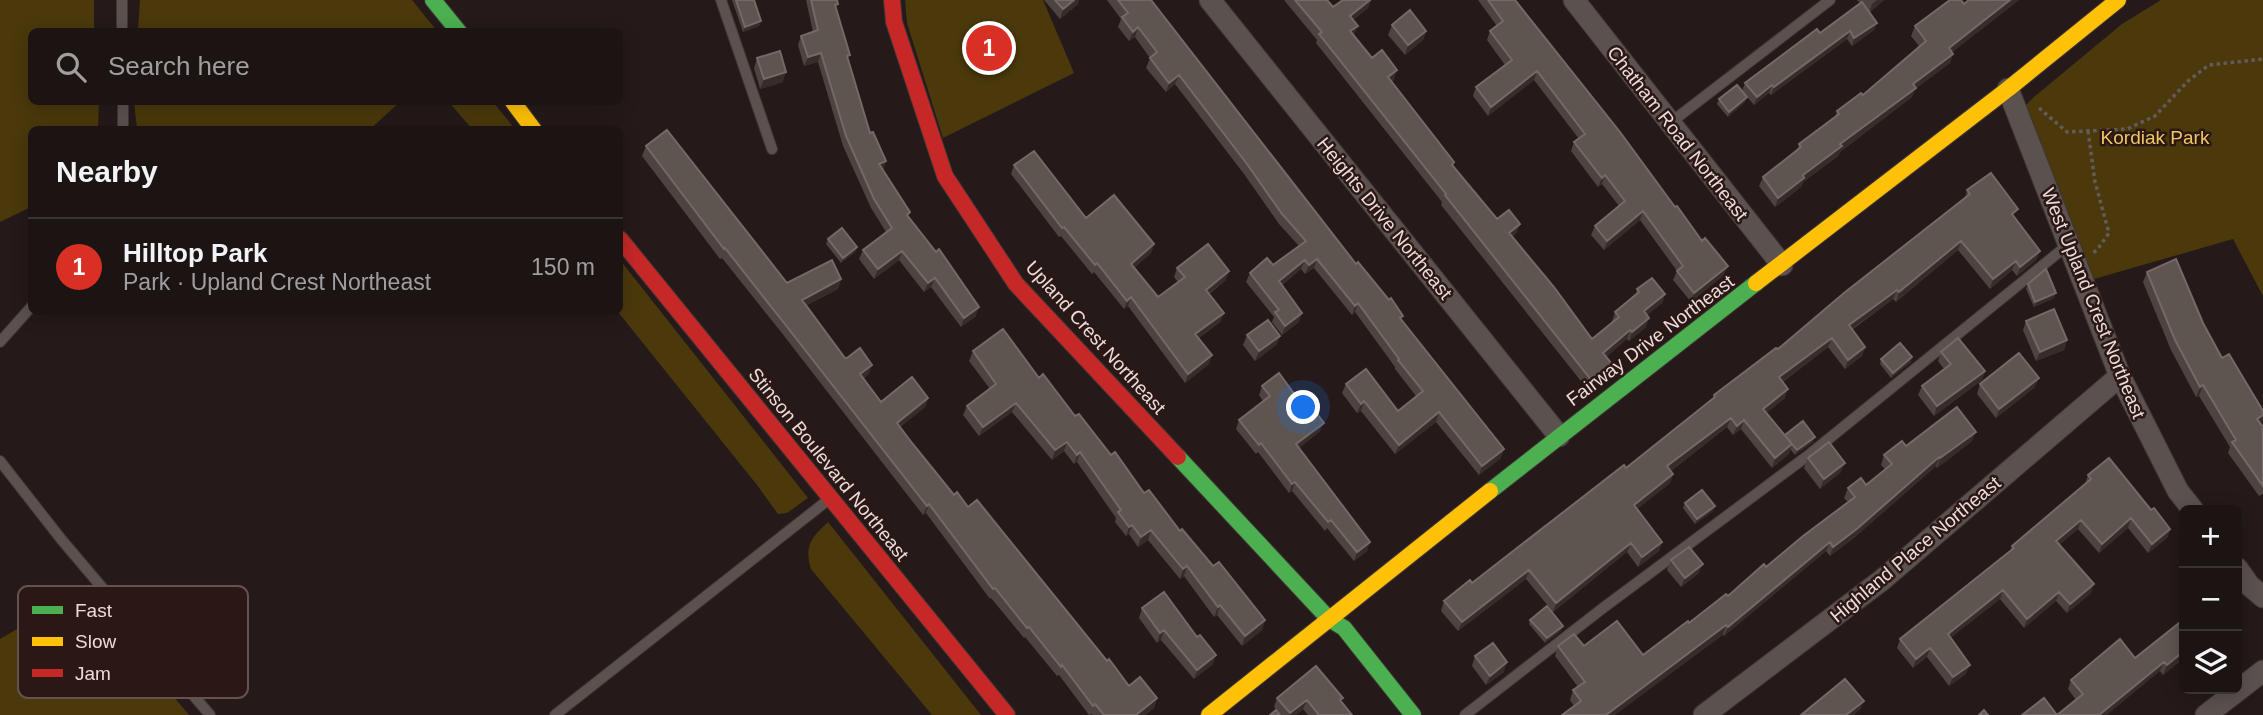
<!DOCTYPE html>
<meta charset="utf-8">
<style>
:root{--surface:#1c1413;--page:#292121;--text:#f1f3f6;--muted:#a09ea0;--line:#3a3333;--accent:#d93025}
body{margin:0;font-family:Helvetica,sans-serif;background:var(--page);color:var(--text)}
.controls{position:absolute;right:21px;bottom:21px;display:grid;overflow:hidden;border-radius:10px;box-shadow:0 4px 18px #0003}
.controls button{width:63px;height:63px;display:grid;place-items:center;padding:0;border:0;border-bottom:2px solid var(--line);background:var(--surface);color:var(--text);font:35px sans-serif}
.you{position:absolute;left:1304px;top:408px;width:24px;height:24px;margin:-18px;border:5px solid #fff;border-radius:50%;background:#1a73e8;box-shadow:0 0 0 10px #1a73e833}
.badge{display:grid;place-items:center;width:46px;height:46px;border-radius:50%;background:var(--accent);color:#fff;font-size:23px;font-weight:700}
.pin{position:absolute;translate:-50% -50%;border:4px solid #fff;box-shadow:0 2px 7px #0006}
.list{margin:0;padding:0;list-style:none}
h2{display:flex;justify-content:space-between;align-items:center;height:91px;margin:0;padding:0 28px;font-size:30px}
h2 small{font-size:23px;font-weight:400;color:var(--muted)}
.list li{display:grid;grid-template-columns:46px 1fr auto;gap:21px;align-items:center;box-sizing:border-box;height:98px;padding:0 28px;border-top:2px solid var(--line)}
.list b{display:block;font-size:26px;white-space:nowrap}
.list p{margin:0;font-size:23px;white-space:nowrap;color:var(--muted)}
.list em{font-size:23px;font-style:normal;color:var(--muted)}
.icon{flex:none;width:38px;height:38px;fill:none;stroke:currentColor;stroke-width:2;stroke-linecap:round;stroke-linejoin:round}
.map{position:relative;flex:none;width:2263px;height:715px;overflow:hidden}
.search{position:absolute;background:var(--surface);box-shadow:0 4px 18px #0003;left:28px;top:28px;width:595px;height:77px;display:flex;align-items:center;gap:18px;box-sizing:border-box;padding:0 24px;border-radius:10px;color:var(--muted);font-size:26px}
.panel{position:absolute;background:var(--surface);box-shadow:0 4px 18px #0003;left:28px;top:126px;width:595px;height:189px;border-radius:10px}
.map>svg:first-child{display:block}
.green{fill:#4b390c}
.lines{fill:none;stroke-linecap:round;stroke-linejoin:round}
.lane-casing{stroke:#3e3534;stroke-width:12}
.street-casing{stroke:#3e3534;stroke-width:23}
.fast-casing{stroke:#3e3534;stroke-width:18}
.slow-casing{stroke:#3e3534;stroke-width:18}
.jam-casing{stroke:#3e3534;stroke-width:18}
.path{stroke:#635b5a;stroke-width:3.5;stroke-dasharray:3.5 3.5;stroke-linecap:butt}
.lane{stroke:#5b5250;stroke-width:10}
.street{stroke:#5b5250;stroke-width:21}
.fast{stroke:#4caf50;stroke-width:16}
.slow{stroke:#ffc107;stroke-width:16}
.jam{stroke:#c62828;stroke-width:16}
.wall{fill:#4d4340}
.shaded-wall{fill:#362c29}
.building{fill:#5e5450;stroke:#746966;stroke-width:2}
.labels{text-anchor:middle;stroke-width:5;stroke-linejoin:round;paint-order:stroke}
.street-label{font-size:19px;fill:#ebdcda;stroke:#2b1713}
.park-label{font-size:19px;fill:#efc760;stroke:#2b1713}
.key{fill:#2b1713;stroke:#65524f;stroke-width:2}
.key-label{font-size:19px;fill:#ebdcda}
</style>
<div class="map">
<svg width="2263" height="715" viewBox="0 0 2263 715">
<rect width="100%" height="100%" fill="#251a19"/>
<path class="green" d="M0,0H94V31L32,32V102H99L98,129L32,130L31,207L0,222Z
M140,0H412L437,31H138Z
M905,0H1043L1074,73L943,138L907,23Z
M2161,0H2263V296L2233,239L2094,279L2024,107L2034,97L2122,24Z
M134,102H400L369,130L137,129Z
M449,102H493L515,129H472Z
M620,260L808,498L787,513L778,514L757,485L618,312H620Z
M828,522L981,715H932L811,569C804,546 811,538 828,522Z
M77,607L100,610L189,715H0V639L43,614Z"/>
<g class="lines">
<g class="lane-casing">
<path id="lane" d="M122,0V32
M721,0L772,149
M1670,123L1830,0
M123,130V102
M0,342L32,306
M0,461L61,539L210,715
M555,715L828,500
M1465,715L1603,608L1810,454L2069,244"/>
</g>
<g class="street-casing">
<path id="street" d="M1210,0L1559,436
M1574,0L1782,265
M2008,89L2120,376L2178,491L2193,510
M2237,568L2249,585L2263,597
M1704,715L1882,580L2120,376
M2206,715L2263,671"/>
</g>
<g class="fast-casing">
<path id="fast" d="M433,0L459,32
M1178,457L1329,619L1344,628L1413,715
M1490,491L1756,283"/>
</g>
<g class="slow-casing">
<path id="slow" d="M513,102L534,130
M1756,283L2008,89L2118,0
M1209,715L1490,491"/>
</g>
<g class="jam-casing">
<path id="jam" d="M892,0L894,22L945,176L1016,284L1178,457
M620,239L1007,715"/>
</g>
<path class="path" d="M2039,108L2067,132L2127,129L2155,116L2188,81L2209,65L2263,59
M2088,131L2095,182L2109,233L2097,250L2093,253"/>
<use href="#lane" class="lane"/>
<use href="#street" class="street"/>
<use href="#fast" class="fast"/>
<use href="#slow" class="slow"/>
<use href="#jam" class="jam"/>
</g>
<path class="wall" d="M732,0H754L761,21L759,26L743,32Z
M806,0H837L836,10L848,60L870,133L886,161L883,170L909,217L976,316L961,327L931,287L924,292L899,260L874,279L859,259L863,250L886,232L871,208L843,146L818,62L804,66L798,45L801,36L813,32Z
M1044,0H1079L1078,4L1060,19Z
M1107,0H1144L1504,449L1500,459L1479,475L1436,422L1395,454L1361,411L1357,413L1342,393L1346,384L1398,411L1416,396L1395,369V367L1355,312L1352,315L1314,268L1305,274L1301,269L1282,285L1299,322L1282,335L1272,322L1274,317L1246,282L1250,273L1273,265L1299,246L1279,224L1244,174L1175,84L1166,92L1146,68L1150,58L1135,37L1129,41L1118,27L1121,19Z
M1284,0H1327L1333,7L1343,0H1371L1368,8L1353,20L1354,35L1372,58L1394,80L1391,82L1454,162L1453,166L1497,219L1520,224L1516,233L1512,237L1592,339L1613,322L1612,321L1615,312L1636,295L1637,289L1665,294L1662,303L1647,315L1646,327L1629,341L1627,339L1606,357L1609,373L1588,390L1441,205L1442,202L1316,43L1317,40Z
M1478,0H1515L1724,275L1691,302L1673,280L1677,271L1640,220L1604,250L1591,235L1595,226L1619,206L1602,184L1598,187L1571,151L1574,142L1579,139L1534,80L1488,116L1473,96L1476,87L1505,65L1487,40L1490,31L1497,26Z
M1857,0H1884L1869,13L1877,23L1874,30L1852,46L1847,39L1771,95L1769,93L1754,105L1742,91L1745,83L1820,33L1860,3Z
M1969,0H2019L1952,52L1953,54L1950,63L1915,89L1912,97L1840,152L1838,156L1803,182L1801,187L1775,207L1759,186L1763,177L1797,151L1799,144L1835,117L1837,111L1863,95L1919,46L1911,36L1915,26L1964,4Z
M1392,25L1426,31L1423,40L1405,55L1388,35Z
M757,58L783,82L760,89L754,68Z
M1719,99L1745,102L1728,117L1717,104Z
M646,146L787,283L841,279L838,289L807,305L845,358L869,374L863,379L881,402L928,398L925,407L900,427L954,495L968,507L1129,686L1157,698L1154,708L1145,715H1093L1092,714L1089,715L1059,675L1057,676L1025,637L1024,638L991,598L990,599L926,513L923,515L781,332L722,258L720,259L642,156Z
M1014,165L1086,218L1154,244L1151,253L1134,268L1158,297L1178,282L1174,277L1177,268L1226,280L1209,294L1224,313L1220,322L1199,338L1209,364L1185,383L1128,306L1124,309L1094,272L1092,274L1061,236L1059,237L1011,174Z
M1967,190L2015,218L2040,251L2036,260L2017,276L2012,270L1990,289L1958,250L1896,302L1893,299L1852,330L1865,347L1862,356L1845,369L1828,347L1783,382L1785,398L1766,413L1785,435L1813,442L1795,455L1790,449L1789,454L1772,468L1741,429L1733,435L1727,427L1671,471L1673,474L1670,483L1637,509L1662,542L1659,551L1638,567L1627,552L1553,612L1526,579L1458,631L1441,611L1444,601L1472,583L1626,468L1712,400L1714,395L1778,349L1965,198Z
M828,239L857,247L855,252L841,263L826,244Z
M2147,272L2203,323L2222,358L2263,419L2261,424L2263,427V494L2259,496L2228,453L2230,447L2199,396L2196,397L2171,350L2143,282Z
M2028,284L2054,298L2034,307L2026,289Z
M2026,321L2067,340L2064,350L2036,361L2023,330Z
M1247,335L1280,336L1276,345L1255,361L1243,345Z
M973,351L1039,378L1111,455L1144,493L1265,620L1262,630L1242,646L1217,615L1214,617L1184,576L1180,579L1148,540L1138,547L1129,534L1126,536L1115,522L1116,518L1077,462L1074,464L1064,451L1052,460L1012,412L979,436L963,415L967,406L990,389L969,361Z
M1941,352L1985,371L1982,380L1934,416L1918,395L1922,386L1944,369L1938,361Z
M1881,359L1911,362L1891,378L1880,364Z
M1980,384L2035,387L1996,418L1977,394Z
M1262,386L1320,431L1299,448L1367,551L1354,561L1327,528L1325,531L1292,491L1289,493L1258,452L1256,454L1236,429L1239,420L1263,401L1259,395Z
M1972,441L1937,468L1936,466L1855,537L1830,556L1826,551L1724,636L1723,635L1574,706L1570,700L1573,690L1578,687L1555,656L1558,646H1584L1643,655L1728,596L1848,502L1844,498L1848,488L1866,485L1885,469L1881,465L1884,455L1906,446Z
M1808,458L1841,472L1820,489L1804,468Z
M2088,475L2151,510L2170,529L2167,538L2148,553L2128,528L2099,553L2078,529L2060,544L2091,593L2067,613L2056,601L2024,628L2000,599L1950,638L1966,674L1949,686L1927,657L1913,668L1897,648L1900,639L2010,551L2012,546L2085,484Z
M1685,503L1715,506L1713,511L1695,524L1683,508Z
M1671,560L1699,573L1681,587L1667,570Z
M1142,608L1213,664L1194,679L1161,640L1157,643L1139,618Z
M2184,618V658L2163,675L2160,671L2057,715L2076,700L2068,689L2071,680L2135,658L2184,619Z
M1530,620L1561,631L1545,643L1529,624Z
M1475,656L1504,672L1486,685L1472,666Z
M1277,698L1341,702L1352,715H1308L1303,709L1296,715H1281L1274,707Z"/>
<path class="shaded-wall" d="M1074,0H1079L1078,4L1060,19L1063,9Z
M1370,0H1371L1368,8L1347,25L1350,16Z
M1877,0H1884L1869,13L1872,4Z
M2010,0H2019L1945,58L1949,48Z
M761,21L759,26L743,32L745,27Z
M1877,23L1874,30L1852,46L1854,38Z
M1358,26L1354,35L1347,41L1350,31Z
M1138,27L1135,37L1129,41L1133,32Z
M1426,31L1423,40L1405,55L1408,45Z
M1850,31L1847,39L1771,95L1774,87Z
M821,53L818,62L804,66L808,57Z
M1953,54L1950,63L1915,89L1912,97L1840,152L1838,156L1803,182L1801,187L1775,207L1778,198L1803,175L1913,84Z
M1397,70L1394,80L1384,87L1388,77Z
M1537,71L1534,80L1488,116L1491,107Z
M786,72L783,82L760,89L764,79Z
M1179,75L1175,84L1166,92L1169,83Z
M1772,85L1769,93L1754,105L1757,97Z
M1747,97L1745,102L1728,117L1729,112Z
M886,161L883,170L879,164Z
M1605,175L1602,184L1598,187L1602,178Z
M1643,211L1640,220L1604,250L1607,241Z
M1520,224L1516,233L1505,242L1509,233Z
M1961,241L1958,250L1896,302L1899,292Z
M1154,244L1151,253L1128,273L1131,264Z
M857,247L855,252L841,263L843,258Z
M902,251L899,260L874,279L878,269Z
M2040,251L2036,260L2017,276L2020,267Z
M1317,259L1314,268L1305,274L1309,265Z
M1305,260L1301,269L1275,290L1279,281Z
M2016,261L2012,270L1990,289L1993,279Z
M1728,266L1724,275L1691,302L1694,293Z
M1229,271L1226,280L1202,298L1206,290Z
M935,278L931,287L924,292L928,283Z
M841,279L838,289L799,309L802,300Z
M1897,290L1893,299L1845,334L1849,325Z
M2056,293L2054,298L2034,307L2035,302Z
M1665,294L1662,303L1640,321L1644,311Z
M1131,297L1128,306L1124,309L1127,301Z
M1358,303L1355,312L1352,315L1355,306Z
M979,307L976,316L961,327L964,318Z
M1224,313L1220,322L1192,343L1195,334Z
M1302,313L1299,322L1282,335L1285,326Z
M1649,318L1646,327L1629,341L1632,332Z
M1630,330L1627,339L1600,362L1603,353Z
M1280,336L1276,345L1255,361L1259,351Z
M1832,338L1828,347L1776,387L1779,377Z
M2067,340L2064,350L2036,361L2040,352Z
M1865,347L1862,356L1845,369L1848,360Z
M1212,355L1209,364L1185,383L1188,374Z
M1912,357L1911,362L1891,378L1893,373Z
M1612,364L1609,373L1588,390L1592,381Z
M872,365L869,374L856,384L860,374Z
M1985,371L1982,380L1934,416L1937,406Z
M2039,378L2035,387L1996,418L1999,409Z
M2203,385L2199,396L2196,397L2200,387Z
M1788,389L1785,398L1760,418L1763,409Z
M928,398L925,407L893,432L897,423Z
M1364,401L1361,411L1357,413L1361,404Z
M1016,403L1012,412L979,436L983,427Z
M1439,412L1436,422L1395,454L1399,445Z
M2263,415V419L2261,425L2257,419Z
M1731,418L1727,427L1664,476L1667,466Z
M1744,420L1741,429L1733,435L1737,426Z
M1324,423L1320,431L1293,453L1296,444Z
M1976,432L1972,441L1937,468L1940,458Z
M1815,437L1813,442L1795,455L1797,450Z
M1067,442L1064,451L1052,460L1055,450Z
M1792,444L1789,454L1772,468L1775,458Z
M1504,449L1500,459L1479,475L1482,466Z
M1080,452L1077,462L1074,464L1077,455Z
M1939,457L1936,466L1855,537L1830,556L1833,547Z
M1845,463L1841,472L1820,489L1824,479Z
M1673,474L1670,483L1631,514L1634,505Z
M1295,482L1292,491L1289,493L1292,484Z
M929,504L926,513L923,515L927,506Z
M1715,506L1713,511L1695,524L1697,519Z
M2131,518L2128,528L2099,553L2102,544Z
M2081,520L2078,529L2053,550L2056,541Z
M1132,525L1129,534L1126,536L1129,527Z
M2170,529L2167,538L2148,553L2152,544Z
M1151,530L1148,540L1138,547L1141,537Z
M1370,542L1367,551L1354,561L1357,552Z
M1662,542L1659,551L1638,567L1642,557Z
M1830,542L1826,551L1724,636L1728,627Z
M1631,543L1627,552L1553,612L1556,603Z
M1703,564L1699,573L1681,587L1685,578Z
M1187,566L1184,576L1180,579L1183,569Z
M1529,570L1526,579L1458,631L1462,622Z
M2094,584L2091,593L2067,613L2070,604Z
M2003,590L2000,599L1944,643L1948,634Z
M2059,592L2056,601L2024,628L2027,619Z
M1220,605L1217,615L1214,617L1218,607Z
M1265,620L1262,630L1242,646L1245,636Z
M1726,625L1723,635L1615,715H1606Z
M1563,626L1561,631L1545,643L1547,638Z
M1164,630L1161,640L1157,643L1160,633Z
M1930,648L1927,657L1913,668L1916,659Z
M2184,651V658L2163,675L2167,665Z
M1216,655L1213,664L1194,679L1197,670Z
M1507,662L1504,672L1486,685L1490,676Z
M2164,662L2160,671L2107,715H2099Z
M1970,665L1966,674L1949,686L1953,677Z
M1157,698L1154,708L1145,715H1136Z
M1307,700L1303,709L1296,715H1289L1290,713Z
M1864,701L1860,710L1854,715H1846Z"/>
<path class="building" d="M736,0H754L761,21L745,27Z
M811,0H837L838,4L835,5L850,55L847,56L870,133L873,132L886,161L879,164L910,212L907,215L936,252L939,249L979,307L964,318L935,278L928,283L902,251L878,269L863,250L892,228L874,199L846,136L821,53L808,57L801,36L818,30Z
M1055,0H1074L1063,9Z
M1118,0H1151L1356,264L1358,262L1389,300L1391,298L1403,316L1400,318L1504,449L1482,466L1439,412L1399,445L1364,401L1361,404L1346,384L1366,369L1398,411L1423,391L1398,360L1399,359L1358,303L1355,306L1317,259L1309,265L1305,260L1279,281L1302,313L1285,326L1275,312L1279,310L1250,273L1267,258L1273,265L1306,241L1282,214L1247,164L1179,75L1169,83L1150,58L1157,52L1138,27L1133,32L1122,17L1128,13Z
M1295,0H1327L1333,7L1343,0H1370L1350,16L1358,26L1350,31L1372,58L1382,50L1397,70L1388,77L1454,162L1452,165L1497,219L1509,210L1520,224L1509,233L1554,287L1592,339L1619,317L1615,312L1639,292L1637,289L1652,278L1665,294L1644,311L1649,318L1632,332L1630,330L1603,353L1612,364L1592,381L1445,195L1446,194L1319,34L1322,32Z
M1488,0H1515L1620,132L1675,207L1677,206L1702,241L1705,238L1728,266L1694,293L1677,271L1683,266L1643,211L1607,241L1595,226L1625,201L1605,175L1602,178L1574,142L1585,134L1537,71L1491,107L1476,87L1512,60L1490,31L1503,21Z
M1950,0H1961L1964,4L1969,0H2010L1949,48L1953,54L1913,84L1916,88L1840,144L1842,146L1803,175L1804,178L1778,198L1763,177L1801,147L1799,144L1839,114L1837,111L1861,93L1863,95L1926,41L1915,26Z
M1862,2L1877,23L1854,38L1850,31L1774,87L1772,85L1757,97L1745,83L1817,29L1820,33Z
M1410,10L1426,31L1408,45L1392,25Z
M780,51L786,72L764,79L757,58Z
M1737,85L1747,97L1729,112L1719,99Z
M667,130L787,283L832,260L841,279L802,300L845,358H847L860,348L872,365L860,374L881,402L912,377L928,398L897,423L912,443L954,495L957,492L968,507L977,500L1107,661L1109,659L1129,686L1140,677L1157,698L1136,715H1104L1095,704L1093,706L1062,665L1061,667L1029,627L1027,628L995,588L993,589L929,504L927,506L784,323L725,248L724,249L646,146Z
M1034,151L1086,218L1114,195L1154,244L1131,264L1158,297L1185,277L1177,268L1208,244L1229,271L1206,290L1224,313L1195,334L1212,355L1188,374L1131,297L1127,301L1097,263L1095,265L1064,227L1062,228L1014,165Z
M1991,173L2018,209L2012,214L2040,251L2020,267L2016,261L1993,279L1961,241L1899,292L1897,290L1849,325L1865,347L1848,360L1832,338L1779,377L1788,389L1763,409L1792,444L1775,458L1744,420L1737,426L1731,418L1667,466L1673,474L1634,505L1662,542L1642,557L1631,543L1556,603L1529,570L1462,622L1444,601L1470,580L1472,583L1624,465L1626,468L1715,397L1714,395L1776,348L1778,349L1844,293L1970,194L1967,190Z
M842,228L857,247L843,258L828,239Z
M2176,259L2203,323L2222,358L2229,354L2263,411V415L2257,419L2263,427V486L2232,442L2236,440L2203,385L2200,387L2175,340L2147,272Z
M2046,269L2056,293L2035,302L2028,284Z
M2054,309L2067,340L2040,352L2026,321Z
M1268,320L1280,336L1259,351L1247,335Z
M1003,329L1039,378L1043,374L1075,416L1079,414L1111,455L1115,452L1144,493L1149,490L1180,531L1182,529L1213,566L1219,562L1265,620L1245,636L1220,605L1218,607L1187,566L1183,569L1151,530L1141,537L1132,525L1129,527L1118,512L1121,510L1080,452L1077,455L1067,442L1055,450L1016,403L983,427L967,406L996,384L973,351Z
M1958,338L1985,371L1937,406L1922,386L1951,364L1941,352Z
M1900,343L1912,357L1893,373L1881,359Z
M2019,353L2039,378L1999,409L1980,384Z
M1279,373L1309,414L1314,410L1324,423L1296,444L1370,542L1357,552L1331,520L1328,522L1295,482L1292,484L1261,443L1259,445L1239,420L1270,396L1262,386Z
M1957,407L1976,432L1940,458L1939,457L1858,528L1833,547L1830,542L1728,627L1726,625L1606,715H1562L1581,701L1573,690L1585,682L1558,646L1574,634L1584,646L1617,621L1643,655L1688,621L1689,623L1726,594L1728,596L1764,564L1766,567L1803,536L1855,497L1848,488L1861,478L1866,485L1892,464L1884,455L1902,441L1906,446Z
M1803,421L1815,437L1797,450L1785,435Z
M1829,442L1845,463L1824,479L1808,458Z
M2109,458L2151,510L2154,508L2170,529L2152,544L2131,518L2102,544L2081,520L2056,541L2094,584L2070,604L2059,592L2027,619L2003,590L1948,634L1970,665L1953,677L1930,648L1916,659L1900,639L2014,548L2012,546L2091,479L2088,475Z
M1702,490L1715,506L1697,519L1685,503Z
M1689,547L1703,564L1685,578L1671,560Z
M1164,592L1197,637L1200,635L1216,655L1197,670L1164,630L1160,633L1142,608Z
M1547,606L1563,626L1547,638L1530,620Z
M2184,619V651L2167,665L2164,662L2099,715H2022L2044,698L2057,715L2083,694L2071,680L2120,639L2135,658Z
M1493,643L1507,662L1490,676L1475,656Z
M1316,666L1343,698L1340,700L1352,715H1319L1307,700L1290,713L1277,698Z
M1845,679L1864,701L1846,715H1801Z
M1276,710L1280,715H1270Z
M1984,710L1988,715H1979Z"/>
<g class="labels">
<g class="street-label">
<text transform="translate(1678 133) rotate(52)" y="7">Chatham Road Northeast</text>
<text transform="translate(1385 218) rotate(51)" y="7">Heights Drive Northeast</text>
<text transform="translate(2094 303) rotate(68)" y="7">West Upland Crest Northeast</text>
<text transform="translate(1096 337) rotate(48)" y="7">Upland Crest Northeast</text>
<text transform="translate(1650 340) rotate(-37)" y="7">Fairway Drive Northeast</text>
<text transform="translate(829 464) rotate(51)" y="7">Stinson Boulevard Northeast</text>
<text transform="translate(1915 549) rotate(-40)" y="7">Highland Place Northeast</text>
</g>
<g class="park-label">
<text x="2155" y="144">Kordiak Park</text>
</g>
</g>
<rect x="18" y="586" width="230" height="112" rx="10" class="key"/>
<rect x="32" y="606" width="31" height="8" fill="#4caf50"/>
<rect x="32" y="637" width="31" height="9" fill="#ffc107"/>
<rect x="32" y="669" width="31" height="8" fill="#c62828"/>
<g class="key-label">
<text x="75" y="617">Fast</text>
<text x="75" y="648">Slow</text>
<text x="75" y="680">Jam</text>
</g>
</svg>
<div class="controls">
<button>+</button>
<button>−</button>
<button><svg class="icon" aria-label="layers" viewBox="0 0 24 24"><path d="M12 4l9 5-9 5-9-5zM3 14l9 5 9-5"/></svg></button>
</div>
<div class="you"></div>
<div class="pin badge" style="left:989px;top:48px">1</div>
<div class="search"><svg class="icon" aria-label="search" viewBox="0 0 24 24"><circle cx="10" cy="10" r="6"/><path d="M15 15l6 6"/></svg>Search here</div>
<section class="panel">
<h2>Nearby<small></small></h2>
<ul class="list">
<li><span class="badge">1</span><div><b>Hilltop Park</b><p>Park · Upland Crest Northeast</p></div><em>150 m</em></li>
</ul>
</section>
</div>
